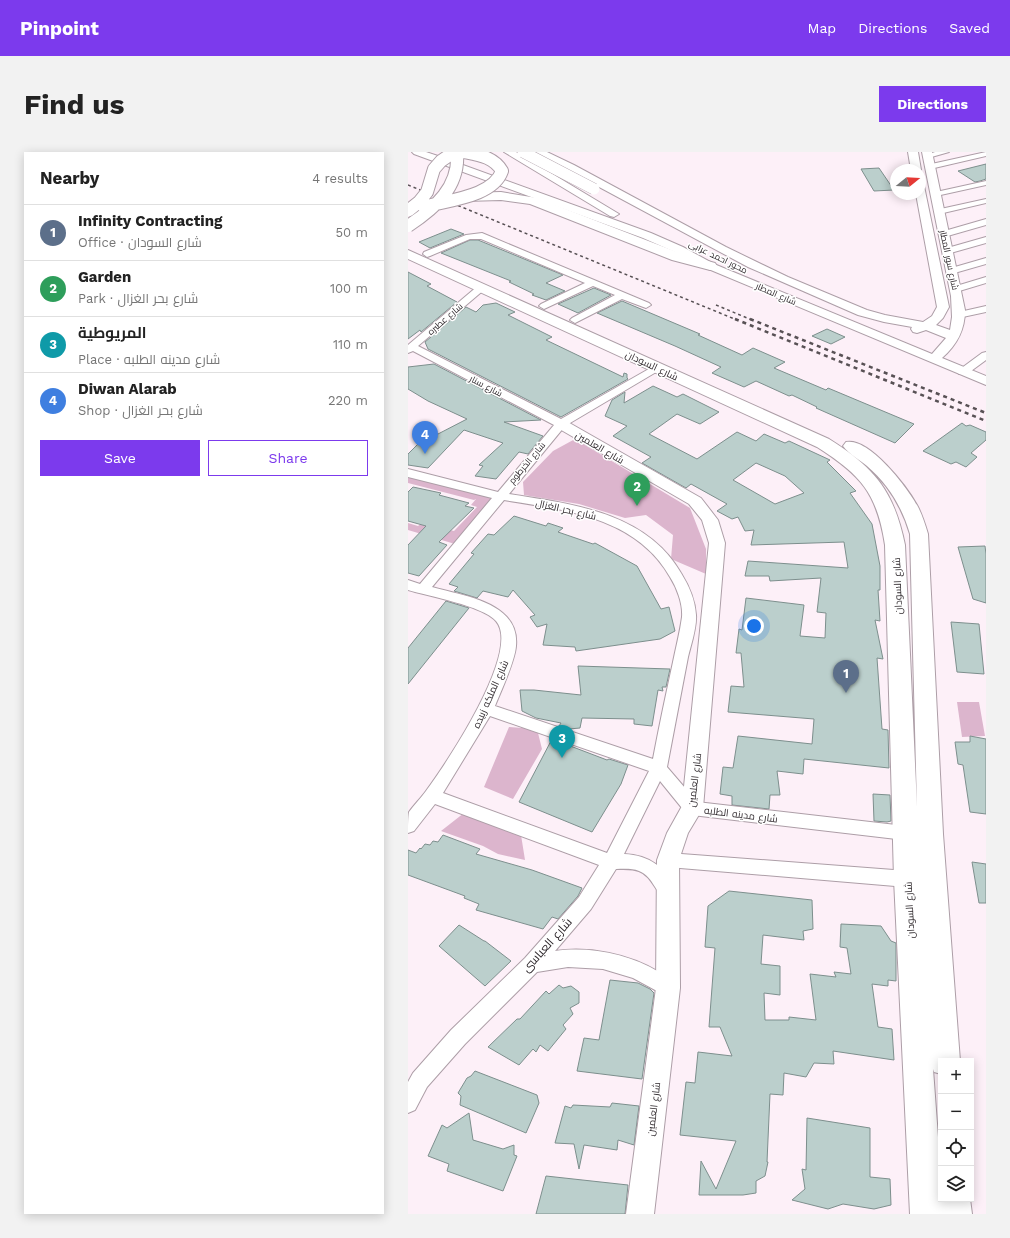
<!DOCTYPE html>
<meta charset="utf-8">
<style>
:root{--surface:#fff;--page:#f2f2f2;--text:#222;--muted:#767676;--line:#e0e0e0;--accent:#7c3aed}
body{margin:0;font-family:"Work Sans",Cairo,sans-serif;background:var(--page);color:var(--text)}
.controls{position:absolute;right:12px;bottom:12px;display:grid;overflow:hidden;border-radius:0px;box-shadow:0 2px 10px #0003}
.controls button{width:36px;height:36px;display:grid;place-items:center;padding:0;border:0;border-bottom:1px solid var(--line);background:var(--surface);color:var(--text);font:20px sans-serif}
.compass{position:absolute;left:482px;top:12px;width:36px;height:36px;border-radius:50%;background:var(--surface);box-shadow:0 2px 10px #0003;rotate:72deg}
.you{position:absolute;left:346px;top:474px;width:14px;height:14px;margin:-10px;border:3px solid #fff;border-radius:50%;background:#1a73e8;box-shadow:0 0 0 6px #1a73e833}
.badge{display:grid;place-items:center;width:26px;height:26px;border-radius:50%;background:var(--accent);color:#fff;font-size:13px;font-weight:700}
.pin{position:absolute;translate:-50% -33px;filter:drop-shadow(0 1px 2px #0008)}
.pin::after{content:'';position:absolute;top:21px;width:14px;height:12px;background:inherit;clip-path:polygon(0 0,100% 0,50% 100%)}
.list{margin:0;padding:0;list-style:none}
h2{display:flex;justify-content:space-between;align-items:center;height:52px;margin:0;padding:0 16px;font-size:17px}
h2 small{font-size:13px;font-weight:400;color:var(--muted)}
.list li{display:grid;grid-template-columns:26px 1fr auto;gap:12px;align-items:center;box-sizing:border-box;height:56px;padding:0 16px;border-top:1px solid var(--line)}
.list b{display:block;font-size:15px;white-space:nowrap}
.list p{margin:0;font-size:13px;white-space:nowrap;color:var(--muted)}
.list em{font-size:13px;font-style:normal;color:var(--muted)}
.actions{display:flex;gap:8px;padding:12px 16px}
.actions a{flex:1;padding:9px 0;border:1px solid var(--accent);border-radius:0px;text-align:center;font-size:14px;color:var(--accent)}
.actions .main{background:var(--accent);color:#fff}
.icon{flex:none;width:22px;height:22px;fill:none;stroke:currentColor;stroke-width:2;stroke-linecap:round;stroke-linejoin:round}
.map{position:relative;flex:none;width:578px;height:1062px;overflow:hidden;border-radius:0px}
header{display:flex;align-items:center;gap:24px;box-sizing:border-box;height:56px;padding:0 20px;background:var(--accent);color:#fff}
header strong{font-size:19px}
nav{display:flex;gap:22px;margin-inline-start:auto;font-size:14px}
.intro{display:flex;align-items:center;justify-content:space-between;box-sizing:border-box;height:96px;padding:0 24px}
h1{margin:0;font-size:28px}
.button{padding:10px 18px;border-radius:0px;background:var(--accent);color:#fff;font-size:14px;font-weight:700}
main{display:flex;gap:24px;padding:0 24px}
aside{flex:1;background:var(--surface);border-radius:0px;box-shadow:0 2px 10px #0003}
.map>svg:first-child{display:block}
.green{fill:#dcb5cd}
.building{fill:#bbcfcc;stroke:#7d8f8d;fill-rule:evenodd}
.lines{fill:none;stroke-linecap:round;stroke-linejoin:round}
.minor-casing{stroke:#ad9ea7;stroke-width:2}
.tertiary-casing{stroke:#ad9ea7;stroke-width:2}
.primary-casing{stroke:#ad9ea7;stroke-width:2}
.motorway-casing{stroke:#ad9ea7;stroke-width:2}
.minor{fill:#fff;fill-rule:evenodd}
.tertiary{fill:#fff;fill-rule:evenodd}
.primary{fill:#fff;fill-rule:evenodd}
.motorway{fill:#fff;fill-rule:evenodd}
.rail-far1{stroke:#585155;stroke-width:1.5;stroke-dasharray:3 3;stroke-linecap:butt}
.rail{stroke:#585155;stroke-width:2.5;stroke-dasharray:4 4;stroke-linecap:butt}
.tertiary-bridge-casing{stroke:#ad9ea7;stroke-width:12;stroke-linecap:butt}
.motorway-bridge-casing{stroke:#ad9ea7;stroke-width:14;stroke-linecap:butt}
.tertiary-bridge{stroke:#fff;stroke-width:11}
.motorway-bridge{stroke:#fff;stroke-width:12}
.labels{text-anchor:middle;stroke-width:3;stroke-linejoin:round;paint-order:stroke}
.far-street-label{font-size:9px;fill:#2f292d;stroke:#fff}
.street-label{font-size:10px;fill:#2f292d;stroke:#fff}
.near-street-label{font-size:12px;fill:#2f292d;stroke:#fff}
</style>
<header>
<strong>Pinpoint</strong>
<nav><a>Map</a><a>Directions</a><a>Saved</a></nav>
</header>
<div class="intro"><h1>Find us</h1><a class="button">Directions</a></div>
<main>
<aside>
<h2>Nearby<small>4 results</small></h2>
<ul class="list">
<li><span class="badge" style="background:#5c6f8a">1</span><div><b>Infinity Contracting</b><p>Office · شارع السودان</p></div><em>50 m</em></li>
<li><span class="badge" style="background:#2e9e5b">2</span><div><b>Garden</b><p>Park · شارع بحر الغزال</p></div><em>100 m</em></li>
<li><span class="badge" style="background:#0f9aa8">3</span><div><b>المريوطية</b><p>Place · شارع مدينه الطلبه</p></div><em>110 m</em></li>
<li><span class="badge" style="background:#3f7fe0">4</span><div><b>Diwan Alarab</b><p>Shop · شارع بحر الغزال</p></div><em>220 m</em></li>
</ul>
<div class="actions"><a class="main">Save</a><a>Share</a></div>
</aside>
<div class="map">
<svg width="578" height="1062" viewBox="0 0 578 1062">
<rect width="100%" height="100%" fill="#fdf0f8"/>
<path class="green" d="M167,287L282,356L298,397V422L263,407L265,383L238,363L217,366L171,352L116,343L115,330L145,299Z
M0,324L85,346L47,392L0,378V371L10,374L14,371L46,379L69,355L63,353L68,347L66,348L0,331Z
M549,550H571L577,584L554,585Z
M101,575L129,577L134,597L105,647L76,635Z
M56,661L113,683L117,708L90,702L75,694L33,679Z"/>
<path class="building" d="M578,12V27L572,29L567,30L550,19Z
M471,16L486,38L466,39L453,17Z
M43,77L56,82L22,96L11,90Z
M62,88H70L155,123L138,131L157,139L138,148L124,143L126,142L101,130L103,129L33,101Z
M0,120L23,132L19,134L49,150L13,180L12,178L0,187Z
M186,136L203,143L170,161L150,152Z
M214,149L292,182L290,183L334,203L345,196L377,210L366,216L418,238L420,236L506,272L487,291L408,256L409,255L384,243L381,244L348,229L336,235L304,221L313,215L267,194L189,161Z
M88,151L107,160L100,163L144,185L138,188L215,225L216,221L219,222V226L220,227L153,265L20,197L17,190L58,155L68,160L75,153Z
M419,177L437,185L423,192L404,184Z
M26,212L133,268L96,270L135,284L120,302L111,300L88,327L67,324L75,314L71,313L95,291L56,278L20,316L0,313V302L22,280L30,282L59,267L20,249L0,237V215Z
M245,234L269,245L275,242L311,260L292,272L269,262L241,282L289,307L329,280L348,289L356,282L377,291L381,289L422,308L419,310L448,339L442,341L464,372L472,414V438H470L472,469L467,468L475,507L469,506L474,577L480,578L481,616L396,607L395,622L369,619L372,643H362L361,657L324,653V644L312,642L315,615L325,616L330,584L404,592L406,567L320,560L323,534L336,535L333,501H328L331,477L334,478L338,446L396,453L392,484L417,486L418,461L409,460L413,426L362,429L361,424H337L340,409L440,416L436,390L343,393L346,378L337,379L330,365L324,367L309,359L319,352L283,332L278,336L234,311L243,305L205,284L219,274L197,264L204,248L217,240L216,251ZM348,311L377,324L396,341L367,352L325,328Z
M554,271L558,274L562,273L578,280V288L563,301L569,305L558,315L548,310L543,312L515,299Z
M5,335L33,341L31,343L61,351L57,354L66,356L31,390L39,393L11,424L0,421V393L18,374L0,369V340Z
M106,364L138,374L140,371L155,376L150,380L185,392L187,391L229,414L253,457L261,455L267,479L252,487L168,499L167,495L135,493L139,472L129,475L122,465L127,463L105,438L100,445L75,439L69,446L46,439L50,435L41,432L66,402L63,401L80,382L86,383Z
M577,394L578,402V451L565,447L550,395Z
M38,449L61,456L0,532V496Z
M543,470L571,472L576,522L549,520Z
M170,514L262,517L258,535H254L255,539L250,538L244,574L226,572V567L174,566L172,576L161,577L151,574L153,571L128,566L114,559L112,538H126L173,543Z
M562,584L578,587V662L562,660L555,613L550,612L547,590H562Z
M144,587L199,608L201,607L220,613L213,632L184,680L111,650Z
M465,642L482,643L483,669L479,670L466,669Z
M35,683L72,697L68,702L124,718L174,736L170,744L150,767L144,765L135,777L68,758L71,752L56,746L57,744L0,723V698L8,701L12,696L13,697L17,692L22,693L25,689L30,690Z
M564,710L578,712V751H571Z
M321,739L404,748L405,777L395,779L396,788L355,783L353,812L372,814V843L356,841L357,868H381V865L408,868L402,822L428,825L426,820L443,822L439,796L432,795L433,772L473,774L483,789L488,791V829L480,828V834L464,832L470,875L484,877L486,908L425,899L426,912L406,911L398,925L376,921L375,943L362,942L359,1010H360L357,1024L348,1029V1041L335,1043H291L293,1009L308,1037L328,989L272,983L278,930L287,931L290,900L324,904L312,875H301L307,796L297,795L300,754Z
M51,773L76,789H77L103,809L77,834L31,794Z
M202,828L230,831L242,837L246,841L234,927L169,919L176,886L191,888Z
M151,833L155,836L163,834L171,840V851L162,856L165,862L155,873L158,877L140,899L132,893L128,900L125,897L111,913L80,895L109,867H112L138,839L141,842Z
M67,919L129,943L131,951L118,981L52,953L53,944L50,941L59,926L63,924Z
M204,951L231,954L226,993L210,988L209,998L176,993L171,1017L166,992L147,991L157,954L163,956L165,953L202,955Z
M61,961L65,988L95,997L106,993V1003L109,1004L95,1039L39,1019L41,1012L20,1004L34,973L39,976Z
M399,966L462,976V1025L482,1027L483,1053L466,1057L435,1052L420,1057L384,1048L397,1037L394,1017L398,1018Z
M138,1024L220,1033L217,1062H128Z"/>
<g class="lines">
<g class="minor-casing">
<path id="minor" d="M527,0H541L520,6L516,4Z
M578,0V4L522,17L518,15L519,13Z
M578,29V33L528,44L524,42L528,40Z
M578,47V51L531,62L527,60L528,58Z
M578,67V73L536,85L532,82L533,80Z
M74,81L241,151L243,153L238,156L214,147L167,171L162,168L164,166L207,143L185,134L136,157L131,154L133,152L177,131L73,87H62L22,104L19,105L15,102L16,100L58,83Z
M578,85V91L539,102L535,99L536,97Z
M578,106V112L543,122L538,119L540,117Z
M578,125V131L548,140L543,137L545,135Z
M74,132L79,135L77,137L10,194L153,267L246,214H254L255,216L157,274L101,342C164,352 238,360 273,421C281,434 287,447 288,463C289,475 283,493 280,505C273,541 266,578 259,615L289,650L497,674L503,676L506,681L503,686L497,688L284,663L278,661L252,629L216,702C242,703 258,716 269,739L266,745C248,751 248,725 231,719C224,716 215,717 208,717L183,757L147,799C182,794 221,802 251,820C259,825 266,828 270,836L267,842L260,845L225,826L195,817L160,815L129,820L57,892L19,935L7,958L0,961V930L5,921L43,878L117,806L171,745L191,713L27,652L6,679L0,681C0,675 0,665 1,660C6,653 13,646 18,639C38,612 114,499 88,469C75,454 20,444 0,438V428L12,432L84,346L0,325V317L90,340L146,273L5,199L0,201V193L71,133ZM96,348C157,358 228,365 262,425C269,436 275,452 274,465C272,480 268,495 265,510C258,542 251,575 245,607L87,554C93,539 107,509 108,494C112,450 55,444 24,435ZM82,564L241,619L199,701L35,641Z
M578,154V160L550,166L545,163L547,161Z
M578,200V208L559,222H551L550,220L551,218L574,201Z
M260,701L499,719L505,722L508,727L505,732L499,735L260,715L254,713L251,708L254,703Z"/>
</g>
<g class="tertiary-casing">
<path id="tertiary" d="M4,0H18L33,5L243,81L275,95L306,112L524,202L538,186L518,178L509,181L505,180L503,177L504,175L476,170L450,163L340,115L126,0H139L166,13L318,95L380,125L459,158L477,163L515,170L524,164L529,155L508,42H512V33L516,34L541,155L535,166L528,173L542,178L544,165L543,144L514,0H524L557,158C557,178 549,193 534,206L578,224V233L298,116L267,100L235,86L6,2Z
M96,0H108L211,62L206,65L202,64Z
M500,0H510L513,18L512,19V18H503Z
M153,268L158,269L293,346L310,368L317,391L295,656L280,681L271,708L272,836L246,1062H218L248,836L249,708L259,681L274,654L301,391L294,368L281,352L148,275L146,272L148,269Z"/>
</g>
<g class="primary-casing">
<path id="primary" d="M0,98L421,287C467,316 486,339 497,393L509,655L502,382C494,355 481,333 459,314C452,308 441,302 435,294L438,290C461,285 499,335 509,353C514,362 517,372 520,382L535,682L552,909H533V922L526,920L525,917L533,1026V1047H562L564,1062H502L486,727L477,393C469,341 453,323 409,295L0,107Z"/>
</g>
<g class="motorway-casing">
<path id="motorway" d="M93,40L129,46L274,102L307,111L309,114L307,117L302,118L264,108L122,52L93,48L57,49L53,48L51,45L53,42L57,41Z"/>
</g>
<use href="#minor" class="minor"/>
<use href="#tertiary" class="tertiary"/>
<use href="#primary" class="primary"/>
<use href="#motorway" class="motorway"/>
<path class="rail-far1" d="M0,33L329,168
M308,153L344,168"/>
<path class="rail" d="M327,167L578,269
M342,167L578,261"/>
<g class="tertiary-bridge-casing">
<path id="tertiary-bridge" d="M115,0L186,37"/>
</g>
<g class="motorway-bridge-casing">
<path id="motorway-bridge" d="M16,55C39,48 85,45 94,19C86,5 71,3 56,0
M1,58L11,50L19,40L26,17L33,9L46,0
M0,74C27,56 52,35 49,0"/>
</g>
<use href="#tertiary-bridge" class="tertiary-bridge"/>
<use href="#motorway-bridge" class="motorway-bridge"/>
</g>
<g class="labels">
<g class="far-street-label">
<text transform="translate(310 105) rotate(26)" y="3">محور احمد عرابى</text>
<text transform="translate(541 108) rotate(78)" y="3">شارع سور المطار</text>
<text transform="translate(368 142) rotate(23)" y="3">شارع المطار</text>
<text transform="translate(37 167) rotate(-41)" y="3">شارع عطبره</text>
<text transform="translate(78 234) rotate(27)" y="3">شارع سنار</text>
<text transform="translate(119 311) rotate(-50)" y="3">شارع الخرطوم</text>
</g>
<g class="street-label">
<text transform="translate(244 213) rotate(25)" y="4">شارع السودان</text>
<text transform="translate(192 295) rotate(30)" y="4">شارع العلمين</text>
<text transform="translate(158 357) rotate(13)" y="4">شارع بحر الغزال</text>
<text transform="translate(489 434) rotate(-92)" y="4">شارع السودان</text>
<text transform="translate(82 542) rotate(-66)" y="4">شارع الملكه زبيده</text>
<text transform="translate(286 628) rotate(-83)" y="4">شارع العلمين</text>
<text transform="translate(333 662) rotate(7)" y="4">شارع مدينه الطلبه</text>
<text transform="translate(501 758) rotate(-93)" y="4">شارع السودان</text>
<text transform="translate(245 957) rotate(-83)" y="4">شارع العلمين</text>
</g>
<g class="near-street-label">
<text transform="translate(139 793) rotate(-48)" y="4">شارع العباسى</text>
</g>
</g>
</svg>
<div class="controls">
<button>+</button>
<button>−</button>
<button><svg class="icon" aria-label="locate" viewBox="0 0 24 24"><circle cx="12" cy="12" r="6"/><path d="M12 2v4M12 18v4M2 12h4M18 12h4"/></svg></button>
<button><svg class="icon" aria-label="layers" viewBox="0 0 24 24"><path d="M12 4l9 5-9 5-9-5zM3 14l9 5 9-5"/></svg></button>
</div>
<svg class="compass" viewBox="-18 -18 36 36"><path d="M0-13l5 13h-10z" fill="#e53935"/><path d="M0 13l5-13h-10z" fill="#767676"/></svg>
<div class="you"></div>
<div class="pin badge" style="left:438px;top:541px;background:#5c6f8a">1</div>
<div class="pin badge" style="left:229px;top:354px;background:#2e9e5b">2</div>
<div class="pin badge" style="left:154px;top:606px;background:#0f9aa8">3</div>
<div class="pin badge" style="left:17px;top:302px;background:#3f7fe0">4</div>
</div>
</main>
